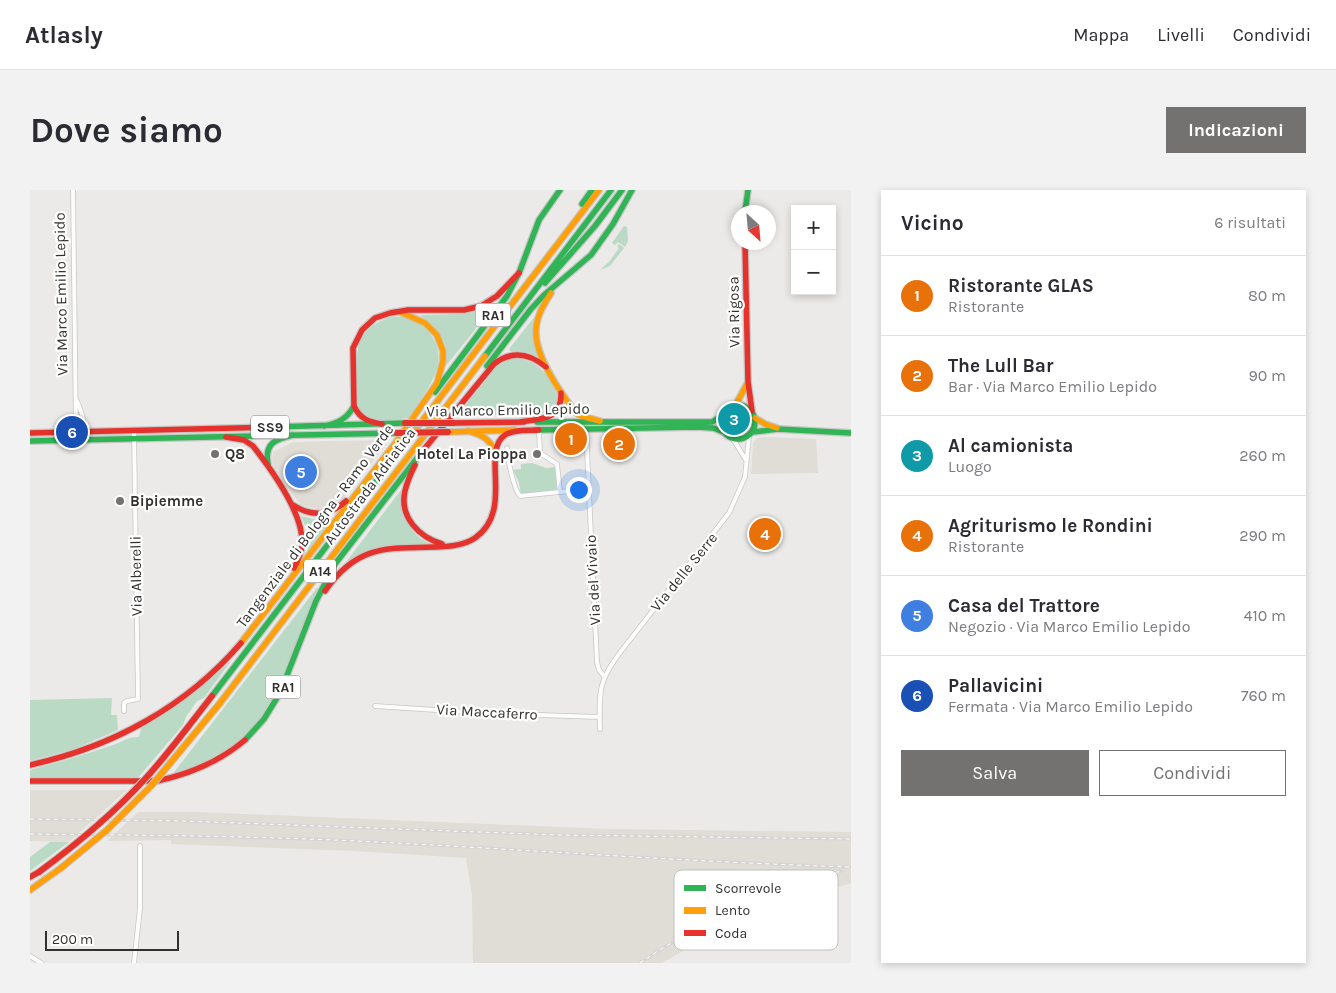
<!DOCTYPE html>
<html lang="it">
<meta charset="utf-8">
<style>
:root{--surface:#fff;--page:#f2f2f3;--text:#2b2b33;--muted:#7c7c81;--line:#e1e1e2;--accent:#737270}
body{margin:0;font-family:Karla,sans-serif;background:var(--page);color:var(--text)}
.controls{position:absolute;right:15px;top:15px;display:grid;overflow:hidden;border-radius:0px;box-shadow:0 2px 8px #0003}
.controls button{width:45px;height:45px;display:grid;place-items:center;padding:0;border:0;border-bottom:1px solid var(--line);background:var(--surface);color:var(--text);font:25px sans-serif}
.compass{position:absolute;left:701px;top:15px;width:45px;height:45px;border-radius:50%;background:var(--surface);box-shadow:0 2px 8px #0003;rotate:154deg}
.scale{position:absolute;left:15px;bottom:12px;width:134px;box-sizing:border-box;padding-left:5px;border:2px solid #323130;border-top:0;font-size:14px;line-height:18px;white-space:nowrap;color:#323130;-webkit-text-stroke:4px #fff;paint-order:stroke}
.you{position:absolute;left:548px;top:299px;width:18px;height:18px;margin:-12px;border:4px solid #fff;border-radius:50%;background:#1a73e8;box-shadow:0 0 0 8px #1a73e833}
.badge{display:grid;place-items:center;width:32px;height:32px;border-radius:50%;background:var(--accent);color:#fff;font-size:16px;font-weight:700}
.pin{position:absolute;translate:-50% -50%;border:2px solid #fff;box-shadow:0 1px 5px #0006}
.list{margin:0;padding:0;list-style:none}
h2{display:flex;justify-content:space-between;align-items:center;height:65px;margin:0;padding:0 20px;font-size:21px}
h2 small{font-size:16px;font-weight:400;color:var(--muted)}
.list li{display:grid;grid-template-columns:32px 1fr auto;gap:15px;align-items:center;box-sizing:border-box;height:80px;padding:0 20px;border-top:1px solid var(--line)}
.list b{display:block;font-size:19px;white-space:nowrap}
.list p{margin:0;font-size:16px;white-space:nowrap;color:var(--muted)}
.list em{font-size:16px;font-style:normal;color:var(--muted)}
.actions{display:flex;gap:10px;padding:15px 20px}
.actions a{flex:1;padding:11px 0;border:1px solid var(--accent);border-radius:0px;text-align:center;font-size:18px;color:var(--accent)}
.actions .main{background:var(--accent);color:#fff}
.map{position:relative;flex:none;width:821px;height:773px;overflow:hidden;border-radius:0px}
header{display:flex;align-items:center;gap:30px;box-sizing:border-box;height:70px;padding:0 25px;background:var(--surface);border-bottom:1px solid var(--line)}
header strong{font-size:24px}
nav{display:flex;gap:28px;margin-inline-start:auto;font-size:18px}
.intro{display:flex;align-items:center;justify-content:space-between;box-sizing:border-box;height:120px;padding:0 30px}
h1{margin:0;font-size:35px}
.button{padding:12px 22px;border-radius:0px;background:var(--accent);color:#fff;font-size:18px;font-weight:700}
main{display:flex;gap:30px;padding:0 30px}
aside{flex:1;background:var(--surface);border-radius:0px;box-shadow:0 2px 8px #0003}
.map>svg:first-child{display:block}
.built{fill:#e0dcd6}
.green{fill:#badac5}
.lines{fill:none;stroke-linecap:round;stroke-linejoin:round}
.street-casing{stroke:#c7c7c5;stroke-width:5.5}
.fast-casing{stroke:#c7c7c5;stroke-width:8}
.slow-casing{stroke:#c7c7c5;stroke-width:8}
.jam-casing{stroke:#c7c7c5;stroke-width:8}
.street{stroke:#fcfcfc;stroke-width:4}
.fast{stroke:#30b455;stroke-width:5.5}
.slow{stroke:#ff9f0a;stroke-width:5.5}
.jam{stroke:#e5322d;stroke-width:5.5}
.rail-casing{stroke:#d6d5d4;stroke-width:3}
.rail{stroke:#fff;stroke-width:1;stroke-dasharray:4;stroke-linecap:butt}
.slow-bridge-casing{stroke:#c7c7c5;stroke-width:8;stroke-linecap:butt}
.jam-bridge-casing{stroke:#c7c7c5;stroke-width:8;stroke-linecap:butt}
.slow-bridge{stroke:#ff9f0a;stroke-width:6}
.jam-bridge{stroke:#e5322d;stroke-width:6}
.poi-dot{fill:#737270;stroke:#fff;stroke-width:2}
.labels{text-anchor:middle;stroke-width:4.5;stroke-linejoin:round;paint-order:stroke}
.shield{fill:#fff;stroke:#706f6e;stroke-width:1}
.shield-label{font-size:14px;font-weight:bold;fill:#323130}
.street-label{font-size:15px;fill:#323130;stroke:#fff}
.poi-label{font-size:15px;font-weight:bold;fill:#323130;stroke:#fff;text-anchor:start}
.key{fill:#fff;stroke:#c2c1c1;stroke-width:1}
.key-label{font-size:14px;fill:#323130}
</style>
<header>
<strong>Atlasly</strong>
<nav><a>Mappa</a><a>Livelli</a><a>Condividi</a></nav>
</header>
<div class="intro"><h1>Dove siamo</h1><a class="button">Indicazioni</a></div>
<main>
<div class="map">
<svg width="821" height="773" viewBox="0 0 821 773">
<rect width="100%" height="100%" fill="#ebeae8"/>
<path class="built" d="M734,247L786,249L788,283L721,284L723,253L727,248Z
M357,250L355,256L311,311L297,318L288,319L271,315L259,300L243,276L242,272L243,262L263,252Z
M0,600H97L39,652L0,651Z
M108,622H167L578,639L821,642V693L723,726L680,745L632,773H443L442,705L436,668L325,661L141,654V650L77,651Z"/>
<path class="green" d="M594,36L597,37L598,51L595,57L588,52L585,55L582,53Z
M589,54L594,58L580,76L570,80L579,72L589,58L587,56Z
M463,116V117L416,176C420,149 408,140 390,125C415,124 439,126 463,116Z
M505,126C502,141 502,153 508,167L497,162L480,161L479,159Z
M361,127C376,126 389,129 399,142C424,175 394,199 380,228L350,231L339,229L330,223C327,211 327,200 327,188C326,155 327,139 361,127Z
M487,168C513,173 517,186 529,207L527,216L519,223L427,226L467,176L475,170Z
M698 234a11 11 0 1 1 22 0a11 11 0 1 1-22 0Z
M502,273L516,278L525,277L527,300L491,304L489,292L483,280L491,279V274Z
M374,296C375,322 373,341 400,354L364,355L316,372Z
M271,326L288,330L299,329L301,330L278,360L277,340Z
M287,398L289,399C262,465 244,543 173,576C163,580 151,583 141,586Z
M201,471L174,508L167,511L156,527L153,535L107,589L0,588V580C27,573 53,565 80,556C90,553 98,546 109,547L111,538C144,519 173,497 201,471Z
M82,508L81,525H87L88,540L44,559L0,571V510Z
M20,652H39L0,681V667Z"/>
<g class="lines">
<g class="street-casing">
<path id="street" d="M43,0L46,242
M556,239L567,472L569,480L574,486
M509,240L510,263L527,274L530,302
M703,249L716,270
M46,250C57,234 54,228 47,211
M477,258C477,267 484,300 490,306L559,299
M345,516L452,523L570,527
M94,521V513L97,511L108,509L104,240
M570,539C569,502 568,490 592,460L699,323L715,287L719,246
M0,766L11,773
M104,773L110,718V656"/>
</g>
<g class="fast-casing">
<path id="fast" d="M552,14L562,0
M715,22L718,0
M515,93L565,36L592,0
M455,166L581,0
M457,176L501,119L514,105L561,65L583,34L602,0
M405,202L477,106L489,83L509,30L530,0
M691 232a17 17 0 1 1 34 0a17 17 0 1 1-34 0Z
M507,232H682L693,225
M294,236C308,233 317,229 324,216
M242,237L375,233
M505,240L667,237L683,238L694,242
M723,242L748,239L821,243
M0,251L367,243
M238,274C234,253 246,249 263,245
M182,506L383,243
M215,550L234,529L250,503L286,411L305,374L391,263"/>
</g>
<g class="slow-casing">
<path id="slow" d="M521,103C514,114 507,125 506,139C504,166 530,202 546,223L551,226L570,231
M705,216L717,194
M725,228L735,234L747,238
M438,241C451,244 460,249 465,262
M418,242L485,240
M383,243L569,0
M211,453L364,255L407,193L413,171V161L407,145L395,133L370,122
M190,513L455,166
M0,700L31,678"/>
</g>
<g class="jam-casing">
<path id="jam" d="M715,52L718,192L722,221
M490,232C511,229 532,230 531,203
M423,233L494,232
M352,234C339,232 330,229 324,216L323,158L332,140L345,128L360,123L378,120H434L451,116L467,106L489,83
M0,243L242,237
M196,247L214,250L223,256C241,279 275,326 272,356C271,364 268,371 264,378
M391,263L464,174C482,160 499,163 516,177
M385,275C381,283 377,292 375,301C369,327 389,347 412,354
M263,315C281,327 300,326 316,311
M295,401C326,356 354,358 404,357C417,357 433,356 445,348C485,320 450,262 475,245C484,239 499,241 509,240
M0,575C82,557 156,517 211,453
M0,591H127C160,584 189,572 215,550
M0,687L9,682"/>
</g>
<use href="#street" class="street"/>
<use href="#fast" class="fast"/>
<use href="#slow" class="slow"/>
<use href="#jam" class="jam"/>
<g class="rail-casing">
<path id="rail" d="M0,629L153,631L530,645L821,649
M0,644C109,645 218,646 326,651C491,659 656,672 821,677
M610,773C671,731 741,702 811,681"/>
</g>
<use href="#rail" class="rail"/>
<g class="slow-bridge-casing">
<path id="slow-bridge" d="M31,678L77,640L122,595L190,513"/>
</g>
<g class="jam-bridge-casing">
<path id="jam-bridge" d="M375,233H423
M367,243L418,242
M9,682C47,654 83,624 115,589C139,563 160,534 182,506"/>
</g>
<use href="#slow-bridge" class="slow-bridge"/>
<use href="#jam-bridge" class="jam-bridge"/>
</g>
<g class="poi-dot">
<circle cx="185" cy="264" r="5"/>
<circle cx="507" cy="264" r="5"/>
<circle cx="90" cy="311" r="5"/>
</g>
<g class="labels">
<g class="shield">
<rect x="445.5" y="113.5" width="35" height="23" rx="4"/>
<rect x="221" y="225.5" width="38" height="23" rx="4"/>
<rect x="274" y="369.5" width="32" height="23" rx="4"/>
<rect x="235.5" y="485.5" width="35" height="23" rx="4"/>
</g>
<g class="shield-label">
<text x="463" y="130">RA1</text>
<text x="240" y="242">SS9</text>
<text x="290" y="386">A14</text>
<text x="253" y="502">RA1</text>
</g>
<g class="street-label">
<text transform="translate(31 104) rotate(-91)" y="5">Via Marco Emilio Lepido</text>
<text transform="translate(704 122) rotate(-91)" y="5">Via Rigosa</text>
<text transform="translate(478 220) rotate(-1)" y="5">Via Marco Emilio Lepido</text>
<text transform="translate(340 296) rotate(-53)" y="5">Autostrada Adriatica</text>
<text transform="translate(285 336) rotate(-53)" y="5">Tangenziale di Bologna - Ramo Verde</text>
<text transform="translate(654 382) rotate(-51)" y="5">Via delle Serre</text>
<text transform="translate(106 386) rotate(-91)" y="5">Via Alberelli</text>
<text transform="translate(563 390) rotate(-93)" y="5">Via del Vivaio</text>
<text transform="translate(457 522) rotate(3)" y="5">Via Maccaferro</text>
</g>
<g class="poi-label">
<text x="195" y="269">Q8</text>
<text x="497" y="269" text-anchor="end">Hotel La Pioppa</text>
<text x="100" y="316">Bipiemme</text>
</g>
</g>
<rect x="644" y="680" width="164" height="80" rx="8" class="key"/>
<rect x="654" y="695" width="22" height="6" fill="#30b455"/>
<rect x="654" y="717" width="22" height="7" fill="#ff9f0a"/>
<rect x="654" y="740" width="22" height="6" fill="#e5322d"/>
<g class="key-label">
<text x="685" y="703">Scorrevole</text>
<text x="685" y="725">Lento</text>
<text x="685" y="748">Coda</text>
</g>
</svg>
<div class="controls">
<button>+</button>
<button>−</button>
</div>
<svg class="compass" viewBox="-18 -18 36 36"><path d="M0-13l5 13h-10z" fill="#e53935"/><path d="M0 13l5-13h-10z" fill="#7c7c81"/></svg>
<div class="scale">200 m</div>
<div class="you"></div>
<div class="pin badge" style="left:541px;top:249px;background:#e8710a">1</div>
<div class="pin badge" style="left:589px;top:254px;background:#e8710a">2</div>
<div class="pin badge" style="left:704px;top:229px;background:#0f9aa8">3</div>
<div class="pin badge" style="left:735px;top:344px;background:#e8710a">4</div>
<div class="pin badge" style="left:271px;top:282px;background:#3f7fe0">5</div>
<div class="pin badge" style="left:42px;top:242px;background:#1a4fb4">6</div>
</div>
<aside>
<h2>Vicino<small>6 risultati</small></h2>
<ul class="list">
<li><span class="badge" style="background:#e8710a">1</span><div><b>Ristorante GLAS</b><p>Ristorante</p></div><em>80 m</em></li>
<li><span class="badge" style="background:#e8710a">2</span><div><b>The Lull Bar</b><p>Bar · Via Marco Emilio Lepido</p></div><em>90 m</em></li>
<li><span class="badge" style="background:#0f9aa8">3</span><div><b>Al camionista</b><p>Luogo</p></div><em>260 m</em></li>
<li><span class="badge" style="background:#e8710a">4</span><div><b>Agriturismo le Rondini</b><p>Ristorante</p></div><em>290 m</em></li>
<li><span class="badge" style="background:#3f7fe0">5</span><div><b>Casa del Trattore</b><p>Negozio · Via Marco Emilio Lepido</p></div><em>410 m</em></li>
<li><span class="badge" style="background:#1a4fb4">6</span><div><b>Pallavicini</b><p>Fermata · Via Marco Emilio Lepido</p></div><em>760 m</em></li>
</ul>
<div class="actions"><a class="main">Salva</a><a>Condividi</a></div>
</aside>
</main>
